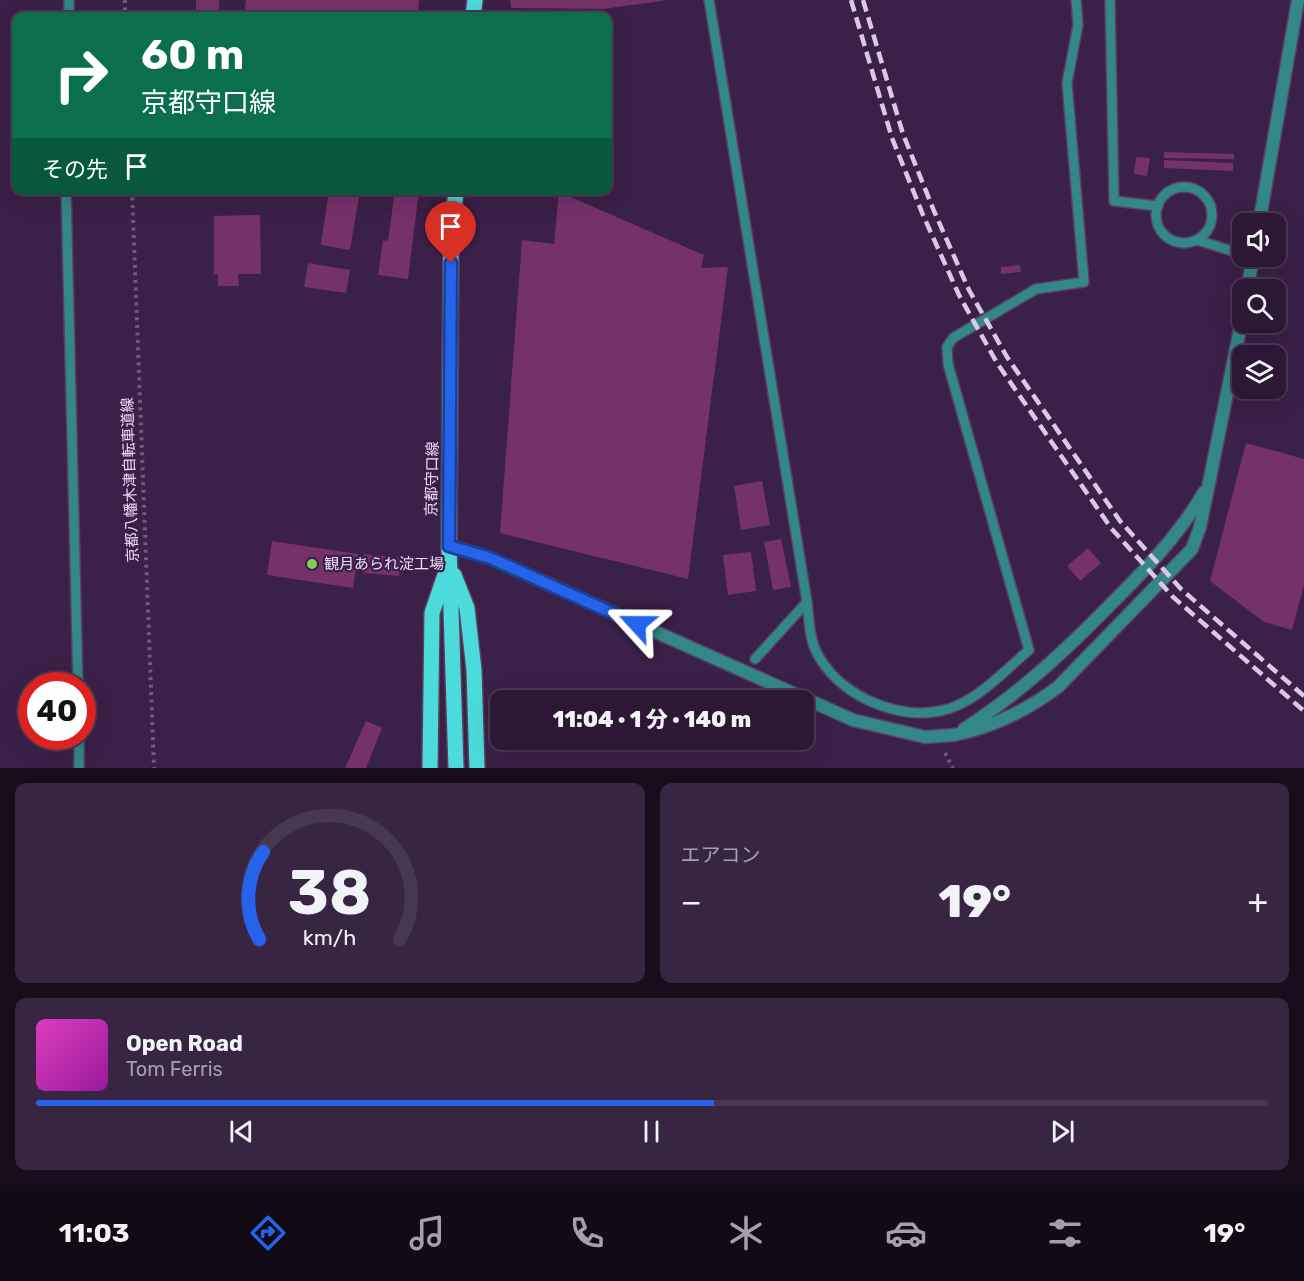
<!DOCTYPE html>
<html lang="ja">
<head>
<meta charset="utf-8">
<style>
  :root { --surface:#2c1835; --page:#382541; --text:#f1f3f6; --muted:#a6a0ad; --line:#483750; --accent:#2563eb }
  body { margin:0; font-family:Rubik,"Noto Sans JP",sans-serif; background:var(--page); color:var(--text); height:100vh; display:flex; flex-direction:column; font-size:22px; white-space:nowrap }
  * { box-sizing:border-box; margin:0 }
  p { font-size:20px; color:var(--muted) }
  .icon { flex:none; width:33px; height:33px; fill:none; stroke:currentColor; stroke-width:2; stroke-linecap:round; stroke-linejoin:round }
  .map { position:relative; height:768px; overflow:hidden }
  .drawer { display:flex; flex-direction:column; gap:15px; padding:15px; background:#180d1d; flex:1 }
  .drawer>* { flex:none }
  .banner { position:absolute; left:12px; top:12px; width:600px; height:183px; border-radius:12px; box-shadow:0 6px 24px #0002,0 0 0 2px var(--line); background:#0b6e4f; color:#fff; overflow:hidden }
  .buttons { position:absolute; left:1232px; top:213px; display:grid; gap:12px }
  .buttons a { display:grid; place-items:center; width:54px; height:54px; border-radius:12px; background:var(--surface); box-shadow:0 6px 24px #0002,0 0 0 2px var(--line); font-size:30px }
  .speed { position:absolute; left:18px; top:672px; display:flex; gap:12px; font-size:30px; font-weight:700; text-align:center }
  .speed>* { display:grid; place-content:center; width:78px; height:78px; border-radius:50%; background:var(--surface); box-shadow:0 6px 24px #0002,0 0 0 2px var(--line); line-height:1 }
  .speed .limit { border:9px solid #d22; background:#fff; color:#111 }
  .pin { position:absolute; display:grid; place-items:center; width:51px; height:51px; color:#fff; margin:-62px -26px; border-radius:50% 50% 50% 0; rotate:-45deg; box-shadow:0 0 6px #0007 }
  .pin .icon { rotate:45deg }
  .me { position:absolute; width:66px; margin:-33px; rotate:294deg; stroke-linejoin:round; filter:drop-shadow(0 0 4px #0008) }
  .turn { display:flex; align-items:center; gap:21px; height:126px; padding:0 30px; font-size:27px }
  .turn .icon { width:78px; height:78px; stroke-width:2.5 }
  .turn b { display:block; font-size:42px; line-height:51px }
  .then { display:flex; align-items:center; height:57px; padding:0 30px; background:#0003; gap:12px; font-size:22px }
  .big { font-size:45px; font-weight:800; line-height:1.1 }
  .drawer .widget { flex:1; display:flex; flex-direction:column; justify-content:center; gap:9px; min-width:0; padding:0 21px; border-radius:12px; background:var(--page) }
  .drawer .dial { align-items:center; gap:0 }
  .dial svg { height:156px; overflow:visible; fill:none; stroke:var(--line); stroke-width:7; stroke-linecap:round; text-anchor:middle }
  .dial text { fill:var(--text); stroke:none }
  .song { display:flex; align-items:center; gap:18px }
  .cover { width:72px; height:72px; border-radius:9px; background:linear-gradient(135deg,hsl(310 70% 55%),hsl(300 70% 35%)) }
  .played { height:6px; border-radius:3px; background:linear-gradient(90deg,var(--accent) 55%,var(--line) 55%) }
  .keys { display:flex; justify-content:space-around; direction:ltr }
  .heat { display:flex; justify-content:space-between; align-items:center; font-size:33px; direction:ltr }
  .drawer .tiles { flex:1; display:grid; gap:15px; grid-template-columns:1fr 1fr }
  .widget:last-child { grid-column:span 2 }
  .trip { position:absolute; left:490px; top:690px; width:324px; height:60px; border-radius:12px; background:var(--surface); box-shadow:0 6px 24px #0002,0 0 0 2px var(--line); font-weight:800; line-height:60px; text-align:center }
  .dock { display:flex; height:96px; justify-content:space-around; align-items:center; background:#120a15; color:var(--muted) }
  .dock .icon { width:42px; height:42px }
  .dock .active { color:var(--accent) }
  .dock b { font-size:27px; color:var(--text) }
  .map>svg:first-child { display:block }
  .building { fill:#743269 }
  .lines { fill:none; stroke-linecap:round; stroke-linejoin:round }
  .service-casing { stroke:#583f63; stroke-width:12 }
  .minor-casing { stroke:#583f63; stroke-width:15 }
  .tertiary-casing { stroke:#583f63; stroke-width:15 }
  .primary-casing { stroke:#583f63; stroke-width:18 }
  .path { stroke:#725a7d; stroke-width:4; stroke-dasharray:3 4.5; stroke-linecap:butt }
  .service { stroke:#338786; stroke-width:9 }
  .minor { stroke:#338786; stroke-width:12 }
  .tertiary { stroke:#338786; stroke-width:12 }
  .primary { stroke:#4cdbda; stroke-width:15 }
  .rail { stroke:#dbc9e4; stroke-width:4.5; stroke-dasharray:12 6; stroke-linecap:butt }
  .route-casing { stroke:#184099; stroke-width:15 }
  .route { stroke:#2563eb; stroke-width:10 }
  .poi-dot { fill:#84cf4d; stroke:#3b2047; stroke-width:2 }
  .labels { text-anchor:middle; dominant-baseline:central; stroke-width:4.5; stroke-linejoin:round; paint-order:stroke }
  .street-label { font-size:15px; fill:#f0dff8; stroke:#3b2047 }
  .poi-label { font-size:15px; fill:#f0dff8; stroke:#3b2047; text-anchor:start }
</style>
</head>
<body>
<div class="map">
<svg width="1304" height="768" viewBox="0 0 1304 768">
  <rect width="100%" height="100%" fill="#3b2047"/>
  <g class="building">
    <rect x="196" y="0" width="23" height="16"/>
    <polygon points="246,0 419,0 418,16 244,16"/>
    <polygon points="510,0 663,0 663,1 602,9 511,8"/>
    <polygon points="1164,152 1234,154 1234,159 1164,158"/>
    <polygon points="1136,157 1150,158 1147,176 1134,174"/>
    <polygon points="1164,160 1233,163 1233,171 1164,168"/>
    <polygon points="219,190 270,190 270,197 219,196"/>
    <polygon points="329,190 360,190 350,250 321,245"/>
    <polygon points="395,190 419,190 408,279 378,275 383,240 388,241"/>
    <polygon points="559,192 704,255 701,268 728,267 688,579 500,533 522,240 554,244"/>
    <polygon points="260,215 261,274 238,274 239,286 218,286 218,274 214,275 214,216"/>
    <polygon points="308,263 350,270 346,293 304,287"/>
    <polygon points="1020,265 1021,272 1001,274 1001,267"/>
    <polygon points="1246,443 1304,459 1304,585 1292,630 1264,622 1210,581"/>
    <polygon points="762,481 770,525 741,530 734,486"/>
    <polygon points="781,539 791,587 773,590 764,542"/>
    <polygon points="272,541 358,554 353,588 267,575"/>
    <polygon points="1088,548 1101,563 1080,581 1067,566"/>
    <polygon points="751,552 756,591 728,595 723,555"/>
    <polygon points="364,554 401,558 399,576 363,573"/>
    <polygon points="366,721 382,728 366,768 345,768"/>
  </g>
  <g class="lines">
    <defs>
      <g id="service">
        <polyline points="709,0 807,602 755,659"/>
        <polyline points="1110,0 1114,201 1158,206"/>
        <polyline points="69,16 69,0"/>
        <circle cx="1184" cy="215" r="28"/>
        <polyline points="66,190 78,686"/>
        <polyline points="1197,240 1242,254"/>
        <path d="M807 602C809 617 809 637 816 651 836 693 893 720 940 711 975 704 1003 672 1029 650L948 364 947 347 953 338 1036 289 1084 282 1067 83 1078 25 1076 0"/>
        <polyline points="79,736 79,768"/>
      </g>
      <g id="minor">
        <polyline points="1259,224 1298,0"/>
        <path d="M964 729C1019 694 1066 650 1111 604 1146 569 1179 535 1204 492"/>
        <path d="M954 735C994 727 1026 711 1058 687L1192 549 1200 527 1209 483"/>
      </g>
      <g id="tertiary">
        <polyline points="1247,290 1253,258"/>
        <polyline points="1209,483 1242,319"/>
        <polyline points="449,546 490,558 853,720 925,737 954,735"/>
      </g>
      <g id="primary">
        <polyline points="473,16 475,0"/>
        <polyline points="456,190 451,241 449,546 456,768"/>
        <polyline points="454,575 467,608 474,670 477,768"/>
        <polyline points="430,768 432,613 446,572"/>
      </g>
    </defs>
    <use href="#service" class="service-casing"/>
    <use href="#minor" class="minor-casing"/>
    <use href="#tertiary" class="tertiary-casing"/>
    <use href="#primary" class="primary-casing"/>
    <g class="path">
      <polyline points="125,0 125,16"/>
      <polyline points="132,190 154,768"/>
      <polyline points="945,753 953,768"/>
    </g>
    <use href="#service" class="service"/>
    <use href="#minor" class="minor"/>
    <use href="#tertiary" class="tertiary"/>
    <use href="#primary" class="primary"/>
    <g class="rail">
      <polyline points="851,0 892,138 923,215 959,295 997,363 1111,528 1173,597 1304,711"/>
      <polyline points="863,0 903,134 934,211 969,290 1007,357 1120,521 1181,589 1304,696"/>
    </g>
  </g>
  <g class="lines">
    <defs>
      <polyline id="route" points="451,263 449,546 490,558 637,624"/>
    </defs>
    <use href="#route" class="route-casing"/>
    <use href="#route" class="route"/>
  </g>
  <circle class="poi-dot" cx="312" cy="564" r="6"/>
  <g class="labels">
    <g class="street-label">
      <text transform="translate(432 479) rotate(-89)">京都守口線</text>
      <text transform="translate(130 480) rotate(-92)">京都八幡木津自転車道線</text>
    </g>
    <g class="poi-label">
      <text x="324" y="564">観月あられ淀工場</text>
    </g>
  </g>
</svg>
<div class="buttons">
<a><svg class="icon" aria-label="sound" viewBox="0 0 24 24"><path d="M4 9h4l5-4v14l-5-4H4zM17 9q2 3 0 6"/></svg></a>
<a><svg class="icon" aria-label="search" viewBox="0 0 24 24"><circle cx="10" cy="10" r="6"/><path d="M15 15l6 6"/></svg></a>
<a><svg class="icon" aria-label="layers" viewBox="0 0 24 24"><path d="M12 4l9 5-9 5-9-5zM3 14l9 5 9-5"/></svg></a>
</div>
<div class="speed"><div class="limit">40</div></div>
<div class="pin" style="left:451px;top:263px;background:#d93025"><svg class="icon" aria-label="arrive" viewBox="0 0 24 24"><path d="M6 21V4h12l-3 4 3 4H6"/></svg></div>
<svg class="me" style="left:637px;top:624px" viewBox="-20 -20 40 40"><path d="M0-17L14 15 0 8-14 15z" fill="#2563eb" stroke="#fff" stroke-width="4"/></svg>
<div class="trip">11:04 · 1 分 · 140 m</div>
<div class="banner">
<div class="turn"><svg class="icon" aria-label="right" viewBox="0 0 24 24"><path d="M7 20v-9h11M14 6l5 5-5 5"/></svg><div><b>60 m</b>京都守口線</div></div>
<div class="then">その先<svg class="icon" aria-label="arrive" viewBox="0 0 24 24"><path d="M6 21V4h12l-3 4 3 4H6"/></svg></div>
</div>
</div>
<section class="drawer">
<div class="tiles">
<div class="widget dial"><svg viewBox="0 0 100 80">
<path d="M14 69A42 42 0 1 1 86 69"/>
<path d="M14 69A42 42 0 0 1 16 24" stroke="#2563eb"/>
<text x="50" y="56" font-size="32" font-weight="700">38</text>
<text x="50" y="72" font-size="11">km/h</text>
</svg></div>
<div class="widget"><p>エアコン</p>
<div class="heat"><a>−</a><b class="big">19°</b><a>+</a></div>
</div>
<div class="widget">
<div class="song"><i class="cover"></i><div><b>Open Road</b><p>Tom Ferris</p></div></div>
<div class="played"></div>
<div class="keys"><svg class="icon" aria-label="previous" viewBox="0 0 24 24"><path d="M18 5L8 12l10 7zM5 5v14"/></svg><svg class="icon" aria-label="pause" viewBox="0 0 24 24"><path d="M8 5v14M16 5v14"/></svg><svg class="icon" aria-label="next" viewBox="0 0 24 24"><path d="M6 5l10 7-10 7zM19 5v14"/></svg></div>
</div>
</div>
</section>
<nav class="dock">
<b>11:03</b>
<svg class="icon active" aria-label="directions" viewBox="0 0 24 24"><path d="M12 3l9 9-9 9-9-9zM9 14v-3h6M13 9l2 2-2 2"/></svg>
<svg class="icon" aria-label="music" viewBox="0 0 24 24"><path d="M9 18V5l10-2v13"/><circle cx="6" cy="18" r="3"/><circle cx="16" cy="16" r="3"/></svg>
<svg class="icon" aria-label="phone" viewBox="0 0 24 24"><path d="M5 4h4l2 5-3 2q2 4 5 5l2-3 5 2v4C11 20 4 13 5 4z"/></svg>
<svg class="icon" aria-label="climate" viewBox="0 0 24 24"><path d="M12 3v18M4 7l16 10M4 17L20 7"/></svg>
<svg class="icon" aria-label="car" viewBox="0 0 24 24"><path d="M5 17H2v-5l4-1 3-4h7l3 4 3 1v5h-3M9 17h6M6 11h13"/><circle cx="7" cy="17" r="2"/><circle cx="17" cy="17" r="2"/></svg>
<svg class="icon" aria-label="filters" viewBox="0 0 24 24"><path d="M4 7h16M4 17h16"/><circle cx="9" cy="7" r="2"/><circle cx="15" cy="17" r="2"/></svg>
<b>19°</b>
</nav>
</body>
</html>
